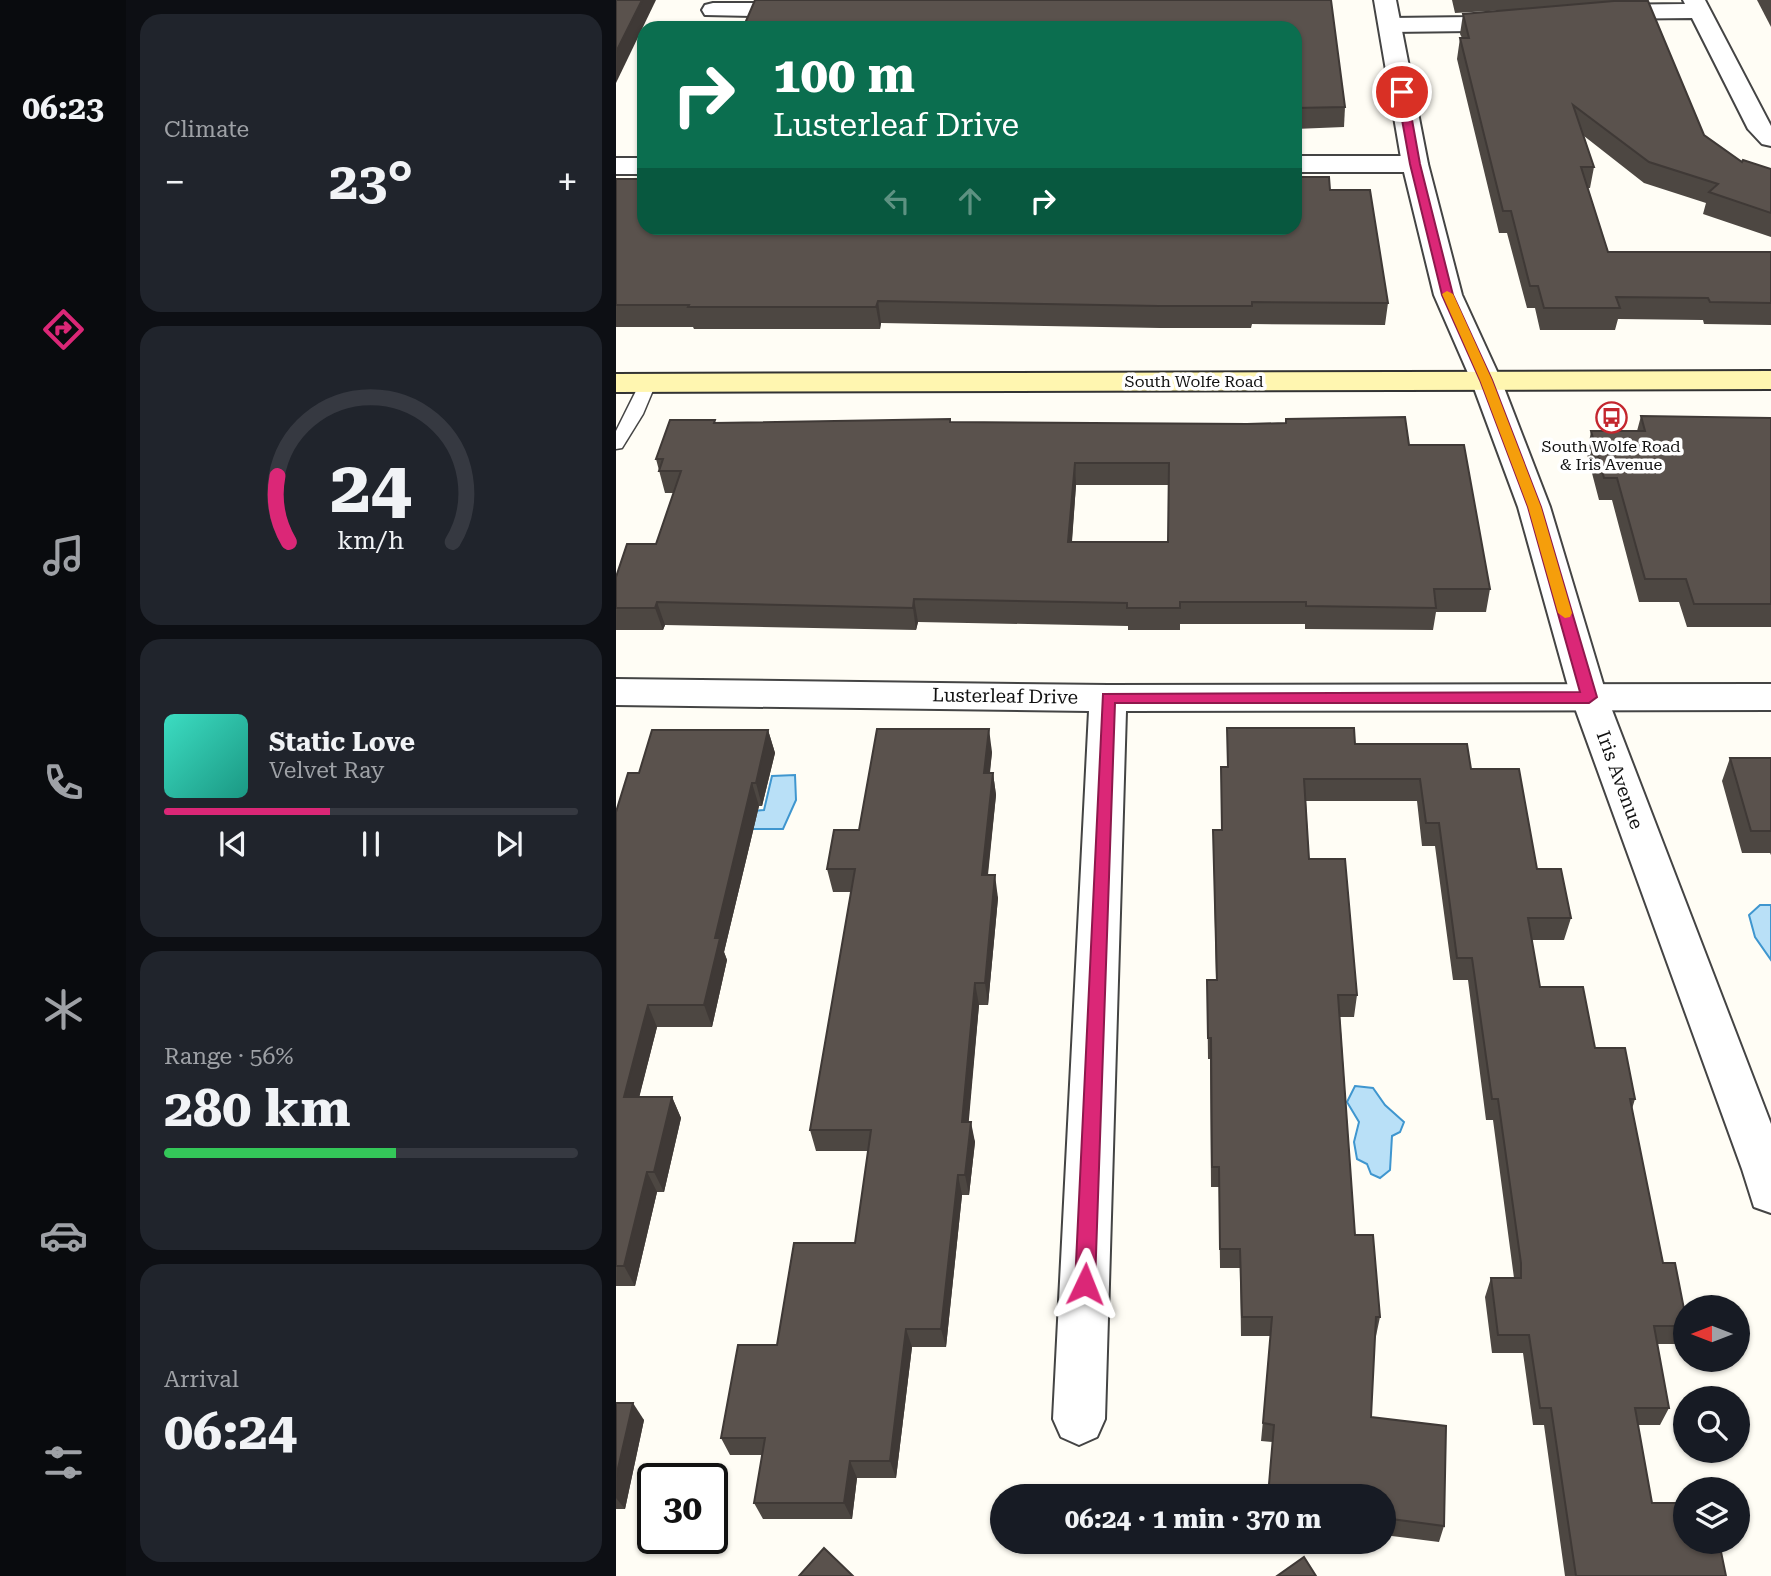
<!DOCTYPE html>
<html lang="en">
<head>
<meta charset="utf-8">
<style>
  :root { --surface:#171b24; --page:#20242c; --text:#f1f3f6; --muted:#9ea1a6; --line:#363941; --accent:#db2777 }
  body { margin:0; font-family:"Roboto Serif",serif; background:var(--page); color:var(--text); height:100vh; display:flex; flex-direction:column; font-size:26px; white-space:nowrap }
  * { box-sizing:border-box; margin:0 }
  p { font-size:23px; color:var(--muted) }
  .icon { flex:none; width:38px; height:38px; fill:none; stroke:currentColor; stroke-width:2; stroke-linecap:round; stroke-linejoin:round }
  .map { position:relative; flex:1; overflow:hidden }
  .drawer { display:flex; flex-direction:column; gap:14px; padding:14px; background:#0d0f14; width:490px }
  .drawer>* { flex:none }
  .top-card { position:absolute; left:21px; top:21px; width:665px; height:214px; border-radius:21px; box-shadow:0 2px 5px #0004; background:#0b6e4f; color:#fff; overflow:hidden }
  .needle { width:46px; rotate:270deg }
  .buttons { position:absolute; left:1057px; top:1295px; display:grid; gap:14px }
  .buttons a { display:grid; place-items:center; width:77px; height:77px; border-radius:50%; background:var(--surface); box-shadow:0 2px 5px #0004; font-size:35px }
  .speed { position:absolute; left:21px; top:1463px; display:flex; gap:14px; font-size:35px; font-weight:700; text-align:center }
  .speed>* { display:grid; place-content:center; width:91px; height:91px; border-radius:50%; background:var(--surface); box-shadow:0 2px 5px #0004; line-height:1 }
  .speed .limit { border:4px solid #111; border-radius:10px; background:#fff; color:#111 }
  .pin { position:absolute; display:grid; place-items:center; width:60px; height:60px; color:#fff; margin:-30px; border:4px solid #fff; border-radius:50%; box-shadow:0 2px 7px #0007 }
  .me { position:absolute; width:77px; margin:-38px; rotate:2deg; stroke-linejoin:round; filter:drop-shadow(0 0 5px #0008) }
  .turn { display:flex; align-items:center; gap:24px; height:147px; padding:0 21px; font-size:32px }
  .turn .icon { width:91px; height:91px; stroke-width:2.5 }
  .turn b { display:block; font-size:49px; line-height:60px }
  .lanes { display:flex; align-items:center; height:66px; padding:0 21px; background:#0003; justify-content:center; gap:35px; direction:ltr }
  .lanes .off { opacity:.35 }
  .big { font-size:52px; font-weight:700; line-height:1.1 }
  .drawer .card { flex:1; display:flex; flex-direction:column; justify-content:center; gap:10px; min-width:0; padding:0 24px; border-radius:21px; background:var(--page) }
  .drawer .dial { align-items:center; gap:0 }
  .dial svg { height:182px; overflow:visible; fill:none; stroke:var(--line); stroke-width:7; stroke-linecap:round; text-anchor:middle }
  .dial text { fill:var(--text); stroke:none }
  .song { display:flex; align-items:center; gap:21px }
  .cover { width:84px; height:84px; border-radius:10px; background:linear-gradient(135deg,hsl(170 70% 55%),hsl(170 70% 35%)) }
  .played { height:7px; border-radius:4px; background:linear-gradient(90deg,var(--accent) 40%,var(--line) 40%) }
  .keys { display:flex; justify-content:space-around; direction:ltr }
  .heat { display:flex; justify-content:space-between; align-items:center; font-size:38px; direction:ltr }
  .charge { height:10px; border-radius:5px; background:linear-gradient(90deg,#34c759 56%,var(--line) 0) }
  .trip { position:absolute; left:374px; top:1484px; width:406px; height:70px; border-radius:35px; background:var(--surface); box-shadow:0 2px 5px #0004; font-weight:700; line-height:70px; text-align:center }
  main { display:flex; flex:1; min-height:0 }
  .dock { display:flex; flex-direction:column; width:126px; justify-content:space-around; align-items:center; background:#090b0e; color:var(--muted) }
  .dock .icon { width:49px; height:49px }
  .dock .selected { color:var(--accent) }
  .dock b { font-size:32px; color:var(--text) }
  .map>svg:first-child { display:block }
  .water { fill:#b9e0f7; stroke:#3f96cf; stroke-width:2 }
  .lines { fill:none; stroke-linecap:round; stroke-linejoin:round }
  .service-casing { stroke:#444; stroke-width:3 }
  .minor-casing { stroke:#444; stroke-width:4 }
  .tertiary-casing { stroke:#444; stroke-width:4 }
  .secondary-casing { stroke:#333; stroke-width:4 }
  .service { fill:#fff; fill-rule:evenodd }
  .minor { fill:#fff; fill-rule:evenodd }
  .tertiary { fill:#fff; fill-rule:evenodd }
  .secondary { fill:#fff6b0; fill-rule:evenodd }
  .wall { fill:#4d4742; fill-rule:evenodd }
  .shaded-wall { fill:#3f3936 }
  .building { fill:#5a524d; stroke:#3f3936; stroke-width:2; fill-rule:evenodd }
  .route { fill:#db2777; stroke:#8e194d; stroke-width:2 }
  .slow { fill:#f59e0b }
  .labels { text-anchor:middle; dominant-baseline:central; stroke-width:7; stroke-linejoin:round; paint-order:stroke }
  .far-street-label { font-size:16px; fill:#111; stroke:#fff }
  .far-poi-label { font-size:16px; fill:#111; stroke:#fff }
  .street-label { font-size:19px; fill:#111; stroke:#fff }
</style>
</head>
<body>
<main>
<nav class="dock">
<b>06:23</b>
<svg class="icon selected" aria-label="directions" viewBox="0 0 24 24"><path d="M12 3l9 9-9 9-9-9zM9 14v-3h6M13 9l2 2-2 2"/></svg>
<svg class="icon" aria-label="music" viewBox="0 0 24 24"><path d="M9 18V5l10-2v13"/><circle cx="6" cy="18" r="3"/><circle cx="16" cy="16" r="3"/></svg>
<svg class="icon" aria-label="phone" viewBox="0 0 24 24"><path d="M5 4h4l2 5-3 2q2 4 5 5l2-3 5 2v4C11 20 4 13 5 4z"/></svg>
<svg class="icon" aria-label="climate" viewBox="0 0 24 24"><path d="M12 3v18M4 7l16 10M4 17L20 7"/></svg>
<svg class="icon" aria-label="car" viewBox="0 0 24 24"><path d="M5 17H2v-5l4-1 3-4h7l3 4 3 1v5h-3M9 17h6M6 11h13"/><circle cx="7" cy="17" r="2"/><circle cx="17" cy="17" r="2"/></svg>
<svg class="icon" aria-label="filters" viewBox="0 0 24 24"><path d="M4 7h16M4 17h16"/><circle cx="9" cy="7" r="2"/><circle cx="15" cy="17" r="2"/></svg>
</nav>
<section class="drawer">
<div class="card"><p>Climate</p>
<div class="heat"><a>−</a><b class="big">23°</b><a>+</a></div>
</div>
<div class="card dial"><svg viewBox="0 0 100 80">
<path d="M14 69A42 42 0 1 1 86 69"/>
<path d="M14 69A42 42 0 0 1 9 40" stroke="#db2777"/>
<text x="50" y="56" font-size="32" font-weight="700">24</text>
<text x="50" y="72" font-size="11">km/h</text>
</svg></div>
<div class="card">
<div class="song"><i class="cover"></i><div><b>Static Love</b><p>Velvet Ray</p></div></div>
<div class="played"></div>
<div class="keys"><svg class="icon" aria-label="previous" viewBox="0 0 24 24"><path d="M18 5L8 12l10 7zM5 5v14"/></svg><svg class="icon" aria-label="pause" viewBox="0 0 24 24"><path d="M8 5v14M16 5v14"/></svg><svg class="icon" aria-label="next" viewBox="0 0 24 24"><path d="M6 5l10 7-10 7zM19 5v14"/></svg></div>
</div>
<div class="card"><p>Range · 56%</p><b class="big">280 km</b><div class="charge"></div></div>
<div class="card"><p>Arrival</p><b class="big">06:24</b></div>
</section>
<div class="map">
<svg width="1155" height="1576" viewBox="0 0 1155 1576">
  <rect width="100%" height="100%" fill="#fffdf5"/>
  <g class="water">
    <polygon points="179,775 180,800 167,829 134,829 137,811 148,810 156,776"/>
    <polygon points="1144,905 1155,905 1155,960 1139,937 1133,915"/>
    <polygon points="739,1086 757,1088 769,1105 788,1122 784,1132 776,1136 774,1170 764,1178 755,1174 751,1164 741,1159 738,1142 743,1122 731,1102"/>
  </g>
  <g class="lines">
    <defs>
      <polygon id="service" points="32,378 40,383 27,414 6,448 0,449 0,431 24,383"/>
      <g id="minor">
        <polygon points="1067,0 1089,0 1155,126 1155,146 1146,144 1132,129 1076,18 983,19 975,17 972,12 975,7 983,5 1069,4"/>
        <polygon points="97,3 186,3 194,5 197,10 194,15 186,17 89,15 86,10 89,5"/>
        <polygon points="898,13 906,15 909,20 906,25 856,31 775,32 767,30 764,25 767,20 775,18 856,17"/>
        <polygon points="679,156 799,156 808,159 812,164 808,169 799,172 679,172"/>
        <rect x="0" y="158" width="28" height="16"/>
        <polygon points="0,679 492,685 1155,684 1155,710 510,711 489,1419 481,1437 463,1445 445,1437 437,1419 473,711 0,705"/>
      </g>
      <polygon id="tertiary" points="758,0 780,0 812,164 846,295 885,380 934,507 991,697 1155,1124 1155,1213 1138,1207 1126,1169 955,697 902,507 855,380 818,295 786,164"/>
      <polygon id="secondary" points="1155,371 1155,389 0,392 0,374"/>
    </defs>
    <use href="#service" class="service-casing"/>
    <use href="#minor" class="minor-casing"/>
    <use href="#tertiary" class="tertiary-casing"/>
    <use href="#secondary" class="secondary-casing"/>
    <use href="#service" class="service"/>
    <use href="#minor" class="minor"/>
    <use href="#tertiary" class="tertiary"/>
    <use href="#secondary" class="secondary"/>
  </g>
  <g class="wall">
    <polygon points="836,0 1021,0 1088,135 1126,162 1155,169 1155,237 1087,214 1090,203 1028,183 968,136 978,167 974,188 972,188 992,252 1155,252 1155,325 1088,324 1087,320 1002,319 999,330 924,330 919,308 911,308 891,233 883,233 841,59 844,38 846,38 844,34 847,14 890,10 839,13"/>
    <polygon points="1141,0 1155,0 1155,27"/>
    <polygon points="679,28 729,107 728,127 679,129"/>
    <polygon points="0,179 28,228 714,190 772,303 769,325 636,324 635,328 544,328 265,323 264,329 78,329 77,327 0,327"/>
    <polygon points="1025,416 1155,418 1155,627 1071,627 1063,602 1023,602 996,500 983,500 971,454 975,431 1021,431"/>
    <path d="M335 422 793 445 874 589 870 612H820L817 630 689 629V624H564V630H512V626L302 622 300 630 49 625 47 630H0V577L40 544 58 493H49L40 459 100 423ZM460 485H553L552 542H456Z"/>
    <polygon points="611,728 739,744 855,769 921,869 955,918 948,940 916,940 924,987 979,1048 1019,1099 1016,1109 1047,1263 1069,1314 1069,1330 1062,1344 1041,1344 1053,1408 1044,1425 1022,1425 1036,1503 1110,1576 949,1576 928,1425 917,1425 907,1353 876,1353 869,1297 875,1278 898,1278 877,1120 870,1120 852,980 837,980 819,846 806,846 801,801 690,801 693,859 741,995 738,1017 724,1017 739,1235 764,1317 760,1336 759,1336 755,1417 828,1526 823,1542 768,1535 768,1496 657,1442 645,1441 655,1336 625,1336 624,1268 604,1268 603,1187 595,1187 594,1059 592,1059 591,980 600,980 597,830 606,830 605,767 611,767"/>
    <polygon points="152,730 159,753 146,806 143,806 108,952 111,960 96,1027 41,1027 23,1097 56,1097 65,1118 48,1192 41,1192 19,1286 0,1286 0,812 23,773"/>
    <polygon points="376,752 374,773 377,773 380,795 372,875 382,898 372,1005 363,1005 352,1122 359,1142 353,1195 346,1195 330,1347 296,1347 280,1478 241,1478 236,1519 147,1519 138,1503 146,1455 114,1455 105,1438 161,1345 239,1243 252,1151 200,1151 194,1130 235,892 217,892 211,869 243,830"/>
    <polygon points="1114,758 1155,758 1155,855 1154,853 1126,853 1106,781"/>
    <polygon points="0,1403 28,1420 9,1509 0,1509"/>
  </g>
  <g class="shaded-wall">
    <polygon points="26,0 40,0 0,83 0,52"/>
    <polygon points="262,301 265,323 264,329 260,307"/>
    <polygon points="459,463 460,485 454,564 452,542"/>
    <polygon points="298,599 302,622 300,630 297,608"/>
    <polygon points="41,602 49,625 47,630 39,608"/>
    <polygon points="373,729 376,752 371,795 368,773"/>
    <polygon points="152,730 159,753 146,806 140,783"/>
    <polygon points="377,773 380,795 369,898 366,875"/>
    <polygon points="136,783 143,806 108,952 111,960 96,1027 88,1005 99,938"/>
    <polygon points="379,875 382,898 372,1005 369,983"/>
    <polygon points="359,983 363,1005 351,1142 346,1122"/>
    <polygon points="32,1005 41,1027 18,1118 8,1097"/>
    <polygon points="56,1097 65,1118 48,1192 38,1172"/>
    <polygon points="355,1122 359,1142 353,1195 349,1175"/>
    <polygon points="31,1172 41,1192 19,1286 8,1266"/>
    <polygon points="342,1175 346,1195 330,1347 325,1329"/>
    <polygon points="290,1329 296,1347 280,1478 274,1461"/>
    <polygon points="17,1403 28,1420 9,1509 0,1498 0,1477"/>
    <polygon points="234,1461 241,1478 236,1519 228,1503"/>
  </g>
  <g class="building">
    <polygon points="0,0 26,0 0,52"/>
    <polygon points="139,0 715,0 729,107 679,108 679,28 127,28"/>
    <polygon points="998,1 1032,1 1088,135 1126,162 1127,160 1155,169 1155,213 1093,192 1102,184 1033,162 957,105 978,167 965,167 992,252 1155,252 1155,303 1094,302 1092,298 1000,297 1004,308 928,308 922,286 914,286 895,211 887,211 844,38 853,38 847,14"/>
    <polygon points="679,177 713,177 714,190 754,190 772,303 636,302 636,306 543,306 262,301 260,307 72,307 73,305 0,305 0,179 28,179 28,228 679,228"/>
    <polygon points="1025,416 1155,418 1155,604 1078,604 1070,579 1029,579 1001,478 988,478 975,431 1029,431"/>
    <path d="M789 417 793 445H848L874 589H818L820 608 690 606V602H564V608H511V603L298 599 297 608 41 602 39 608H0V577L11 544H40L65 471H43L47 459H40L54 420H99L98 423 334 419V422L631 424 670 423V419ZM459 463H553L552 542H452Z"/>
    <polygon points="611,728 738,728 739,744 851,744 855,769 903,769 921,869 945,869 955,918 912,918 924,987 967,987 979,1048 1009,1048 1019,1099 1014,1099 1047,1263 1059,1263 1069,1314 1069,1326 1038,1326 1053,1408 1019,1408 1036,1503 1069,1503 1069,1542 1103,1542 1110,1576 960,1576 935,1408 924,1408 913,1335 882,1335 875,1278 905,1278 905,1263 882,1099 876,1099 856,958 841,958 823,823 810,823 804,779 688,779 693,859 729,859 741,995 722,995 739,1235 757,1235 764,1317 760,1317 755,1417 830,1426 828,1526 768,1518 768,1496 652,1496 658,1425 647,1423 656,1317 626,1317 624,1249 604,1249 603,1167 596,1167 595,1038 592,1038 591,980 601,980 597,830 606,830 605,767 612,767"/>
    <polygon points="261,729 373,729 368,773 377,773 366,875 379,875 369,983 359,983 346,1122 355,1122 349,1175 342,1175 325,1329 290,1329 274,1461 234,1461 228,1503 138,1503 149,1438 105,1438 122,1345 161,1345 178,1243 239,1243 255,1130 194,1130 239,869 211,869 218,830 243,830"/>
    <polygon points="36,730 152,730 140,783 136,783 99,938 104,938 88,1005 32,1005 8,1097 56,1097 38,1172 31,1172 8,1266 0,1266 0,812 12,773 23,773"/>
    <polygon points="1114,758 1155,758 1155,831 1135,831"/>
    <polygon points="0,1403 17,1403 0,1477"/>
    <polygon points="208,1548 237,1576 183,1576"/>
    <polygon points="688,1557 700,1576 661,1576"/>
  </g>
  <polygon class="route" points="786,89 791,92 804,164 837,295 876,380 925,507 981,697 973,703 499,703 479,1284 476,1291 469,1294 462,1291 459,1284 487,694 964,692 912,507 864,380 826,295 794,164 781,92"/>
  <polygon class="slow" points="831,291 837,294 876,380 925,507 956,613 954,617 949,618 942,613 912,507 864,380 826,294"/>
  <defs>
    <symbol id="bus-ring" viewBox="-11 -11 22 22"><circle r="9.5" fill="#fff" stroke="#c4262e" stroke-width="1.5"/><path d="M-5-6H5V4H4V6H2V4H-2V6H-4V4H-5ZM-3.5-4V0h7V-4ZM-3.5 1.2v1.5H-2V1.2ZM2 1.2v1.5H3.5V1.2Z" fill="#c4262e"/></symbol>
  </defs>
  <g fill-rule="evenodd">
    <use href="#bus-ring" x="978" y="400" width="35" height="35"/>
  </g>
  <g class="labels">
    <g class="far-street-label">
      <text x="578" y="381">South Wolfe Road</text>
    </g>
    <g class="far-poi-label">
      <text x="995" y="446">South Wolfe Road<tspan x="995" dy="18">&amp; Iris Avenue</tspan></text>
    </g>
    <g class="street-label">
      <text transform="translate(389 696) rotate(1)">Lusterleaf Drive</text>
      <text transform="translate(1004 780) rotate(70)">Iris Avenue</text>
    </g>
  </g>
</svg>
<div class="buttons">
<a><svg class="needle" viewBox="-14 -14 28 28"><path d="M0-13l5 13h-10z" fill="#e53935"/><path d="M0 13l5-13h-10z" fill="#9ea1a6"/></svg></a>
<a><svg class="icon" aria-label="search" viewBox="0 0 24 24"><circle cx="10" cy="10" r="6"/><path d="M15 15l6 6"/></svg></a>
<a><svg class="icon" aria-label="layers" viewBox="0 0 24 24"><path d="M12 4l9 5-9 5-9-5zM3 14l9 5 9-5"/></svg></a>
</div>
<div class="speed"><div class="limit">30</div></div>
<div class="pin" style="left:786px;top:92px;background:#d93025"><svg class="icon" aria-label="arrive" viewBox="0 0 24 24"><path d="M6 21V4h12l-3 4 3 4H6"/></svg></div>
<svg class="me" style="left:469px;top:1284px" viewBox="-20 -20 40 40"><path d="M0-17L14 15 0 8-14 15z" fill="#db2777" stroke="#fff" stroke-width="4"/></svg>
<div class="trip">06:24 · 1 min · 370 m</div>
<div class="top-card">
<div class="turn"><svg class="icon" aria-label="right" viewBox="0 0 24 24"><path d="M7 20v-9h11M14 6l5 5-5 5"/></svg><div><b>100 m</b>Lusterleaf Drive</div></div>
<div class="lanes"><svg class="icon off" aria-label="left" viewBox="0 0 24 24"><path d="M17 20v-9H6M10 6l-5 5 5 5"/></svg><svg class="icon off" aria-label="ahead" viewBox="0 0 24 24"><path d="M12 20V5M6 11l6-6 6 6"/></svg><svg class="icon" aria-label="right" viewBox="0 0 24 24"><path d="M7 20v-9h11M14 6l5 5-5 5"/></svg></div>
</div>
</div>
</main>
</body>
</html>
